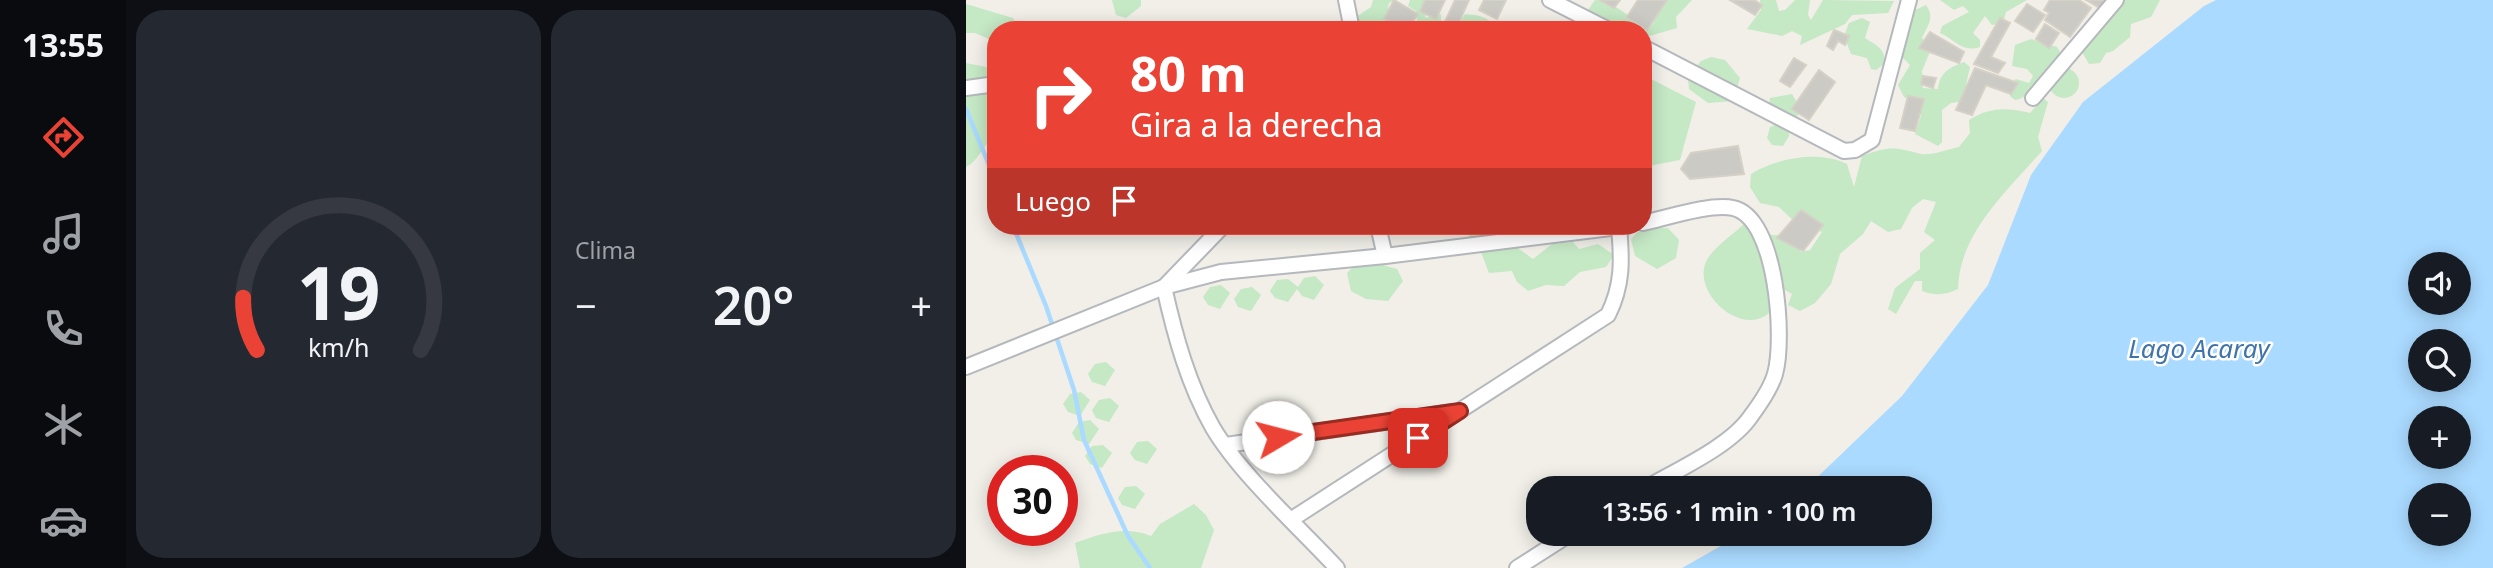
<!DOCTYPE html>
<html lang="es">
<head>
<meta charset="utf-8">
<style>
  :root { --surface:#171b24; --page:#242831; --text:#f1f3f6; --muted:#9ea1a6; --line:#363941; --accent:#ea4335 }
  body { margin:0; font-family:"Noto Sans",sans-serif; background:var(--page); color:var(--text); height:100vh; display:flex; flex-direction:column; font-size:26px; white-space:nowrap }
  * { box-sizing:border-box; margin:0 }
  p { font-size:23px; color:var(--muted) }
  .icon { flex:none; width:38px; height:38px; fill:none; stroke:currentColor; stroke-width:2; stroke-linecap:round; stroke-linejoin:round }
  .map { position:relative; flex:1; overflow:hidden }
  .details { display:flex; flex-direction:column; gap:10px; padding:10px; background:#0d0f14; width:840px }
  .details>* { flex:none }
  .guide { position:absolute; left:21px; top:21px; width:665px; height:214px; border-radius:28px; box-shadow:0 4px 18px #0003; background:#ea4335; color:#fff; overflow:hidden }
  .tools { position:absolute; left:1442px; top:252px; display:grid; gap:14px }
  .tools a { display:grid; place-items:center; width:63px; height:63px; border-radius:50%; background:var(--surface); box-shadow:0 4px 18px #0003; font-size:35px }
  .speed { position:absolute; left:21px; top:455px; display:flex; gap:14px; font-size:35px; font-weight:700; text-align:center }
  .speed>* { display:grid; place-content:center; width:91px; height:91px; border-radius:50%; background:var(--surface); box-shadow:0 4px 18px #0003; line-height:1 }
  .speed .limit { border:10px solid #d22; background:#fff; color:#111 }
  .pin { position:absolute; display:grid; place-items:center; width:60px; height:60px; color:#fff; margin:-30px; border-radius:14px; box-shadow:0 4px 10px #0006 }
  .me { position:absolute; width:77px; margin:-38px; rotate:82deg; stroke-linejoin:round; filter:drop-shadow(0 0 5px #0008) }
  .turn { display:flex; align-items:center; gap:24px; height:147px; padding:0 28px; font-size:32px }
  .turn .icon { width:91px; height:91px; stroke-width:2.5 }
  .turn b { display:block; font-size:49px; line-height:60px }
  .then { display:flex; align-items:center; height:66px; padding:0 28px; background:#0003; gap:14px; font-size:26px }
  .big { font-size:52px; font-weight:600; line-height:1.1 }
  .details .widget { flex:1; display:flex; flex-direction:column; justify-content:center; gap:10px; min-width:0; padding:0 24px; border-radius:28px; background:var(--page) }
  .details .dial { align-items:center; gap:0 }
  .dial svg { height:182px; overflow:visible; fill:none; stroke:var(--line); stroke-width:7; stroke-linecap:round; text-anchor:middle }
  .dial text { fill:var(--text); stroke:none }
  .heat { display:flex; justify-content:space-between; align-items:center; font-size:38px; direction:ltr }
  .details .tiles { flex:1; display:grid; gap:10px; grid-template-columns:repeat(2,1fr) }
  .trip { position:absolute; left:560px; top:476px; width:406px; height:70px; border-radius:28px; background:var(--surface); box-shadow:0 4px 18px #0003; font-weight:600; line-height:70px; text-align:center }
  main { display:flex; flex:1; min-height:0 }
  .dock { display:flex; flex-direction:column; width:126px; justify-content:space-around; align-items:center; background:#090b0e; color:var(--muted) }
  .dock .icon { width:49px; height:49px }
  .dock .current { color:var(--accent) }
  .dock b { font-size:32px; color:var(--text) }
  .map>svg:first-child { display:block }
  .green { fill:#c5e8c5 }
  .water { fill:#aadaff; fill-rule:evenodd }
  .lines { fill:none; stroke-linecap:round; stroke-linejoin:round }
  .stream { stroke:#aadaff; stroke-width:4.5 }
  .building { fill:#cccac5; stroke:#d6d1c6; stroke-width:2 }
  .minor-casing { stroke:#b5b8bc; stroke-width:18 }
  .minor { stroke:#fff; stroke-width:14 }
  .route-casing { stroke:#982c22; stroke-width:18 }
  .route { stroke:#ea4335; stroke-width:12 }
  .labels { text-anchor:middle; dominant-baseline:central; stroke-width:5; stroke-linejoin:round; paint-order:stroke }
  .water-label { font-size:26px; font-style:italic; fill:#4174aa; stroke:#fff }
</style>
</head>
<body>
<main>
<nav class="dock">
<b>13:55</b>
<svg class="icon current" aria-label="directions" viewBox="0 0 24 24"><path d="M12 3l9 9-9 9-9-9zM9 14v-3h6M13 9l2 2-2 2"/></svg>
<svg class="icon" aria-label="music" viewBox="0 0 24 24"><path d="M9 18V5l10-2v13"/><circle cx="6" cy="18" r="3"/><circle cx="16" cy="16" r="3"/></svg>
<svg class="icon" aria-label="phone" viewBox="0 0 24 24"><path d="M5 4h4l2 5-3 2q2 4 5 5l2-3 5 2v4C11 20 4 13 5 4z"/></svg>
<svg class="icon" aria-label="climate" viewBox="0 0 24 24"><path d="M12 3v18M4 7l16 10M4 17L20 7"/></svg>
<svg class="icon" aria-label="car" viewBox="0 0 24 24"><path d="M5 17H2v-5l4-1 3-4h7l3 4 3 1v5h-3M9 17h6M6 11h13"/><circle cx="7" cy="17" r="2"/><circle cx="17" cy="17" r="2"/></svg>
</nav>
<section class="details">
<div class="tiles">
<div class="widget dial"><svg viewBox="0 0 100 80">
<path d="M14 69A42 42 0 1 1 86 69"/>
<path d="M14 69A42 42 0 0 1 8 46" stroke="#ea4335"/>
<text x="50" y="56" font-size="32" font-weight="700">19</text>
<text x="50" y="72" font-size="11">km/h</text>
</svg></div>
<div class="widget"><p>Clima</p>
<div class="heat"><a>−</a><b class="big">20°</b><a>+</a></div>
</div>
</div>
</section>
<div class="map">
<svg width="1527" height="568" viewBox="0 0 1527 568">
  <rect width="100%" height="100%" fill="#f1efe8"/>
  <g class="green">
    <polygon points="146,0 175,0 175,6 160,18 150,15"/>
    <path d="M407 0H429L423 3C419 18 430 22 441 30H397L390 17 405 7Z"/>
    <polygon points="444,0 462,0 459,18 475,14 475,28 445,30 451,22 450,11 442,6"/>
    <path d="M629 0C643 0 658 12 669 21L667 30H637L627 26 622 10Z"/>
    <polygon points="698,0 726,0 710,17 711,28 680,37 679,32 687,24"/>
    <polygon points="794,0 810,0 813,11 819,10 829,0 844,0 842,15 845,20 857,0 928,1 922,13 886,15 879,24 834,45 836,36 826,31 816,36 781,29 795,10"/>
    <path d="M974 0H1061L1040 12 1037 23 1026 25 1019 16 1007 33 1014 40V47C996 53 990 40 974 33L976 26 1003 12 997 6 988 10Z"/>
    <polygon points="1155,0 1194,0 1185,17 1165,24 1164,37 1147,51 1140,53 1134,63 1123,64 1115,50 1127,34 1134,31 1141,16"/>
    <polygon points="0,4 47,18 55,30 30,30 30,42 9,33 0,33"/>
    <path d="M960 5C969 18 962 25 956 38L965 49 956 71 957 88 972 89C974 72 983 68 998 62L1004 67 1000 85 1002 96 998 101 985 103 976 110V142L972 146 949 134 955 116 954 106 938 97 932 85 944 65 936 57 943 30 941 20 947 11Z"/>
    <path d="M499 14C511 15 525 16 529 30H489Z"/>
    <path d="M896 18 904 22 899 38C909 45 919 47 919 63L910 70 905 69 901 58 885 54 878 36 883 23Z"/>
    <path d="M1065 39 1091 47 1094 52C1088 67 1066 98 1049 100L1044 96V84L1050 79 1063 83 1067 76 1061 69 1046 66 1049 45Z"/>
    <polygon points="745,57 759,60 774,78 767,101 742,103 723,89 722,78 735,61"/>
    <path d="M0 63 30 69V137C15 145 15 159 0 167Z"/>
    <circle cx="1098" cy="83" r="15"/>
    <polygon points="685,79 730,102 714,160 677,167 677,101"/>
    <polygon points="826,94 836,111 823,124 823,136 817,146 806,145 801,138 804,127 814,123 803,105 804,98"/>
    <path d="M1077 98 1082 102 1072 137 1076 151C1042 190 993 233 992 289 979 295 970 296 956 291V281H949L930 314 922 309 929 288 954 269V253L969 240 958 232 970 202 957 199 946 208 935 229 922 232 905 221 897 234 874 254 865 284 849 303 834 311 822 305 826 294 819 290C813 297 806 312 799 316 770 333 727 291 740 262 746 248 768 234 779 223L805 235H822L831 244 835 252 844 250 856 232 830 223 813 207 794 203 784 187 785 174C811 158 853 150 881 164L888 187 896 156C925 146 926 147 955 154 965 156 983 149 993 147L1004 133 1003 120C1023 107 1041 107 1064 113Z"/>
    <polygon points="507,226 535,226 553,249 567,259 586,244 607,242 613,249 632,244 648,255 640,267 614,272 598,286 580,285 562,291 551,282 546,271 523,273 515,252 503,236"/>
    <polygon points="686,228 702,228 713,240 710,258 691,269 669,256 665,239 672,232"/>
    <polygon points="413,264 431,269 437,281 422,301 400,299 385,291 381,273 389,265"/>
    <polygon points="349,276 358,285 348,300 336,296 331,289 322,302 309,298 304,291 311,280 322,279 332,287 338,278"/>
    <polygon points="255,285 264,293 254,309 242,305 237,297 244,287"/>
    <polygon points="286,287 295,295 285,311 272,307 268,299 275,289"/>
    <polygon points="140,362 149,370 139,386 126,382 122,374 129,364"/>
    <polygon points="115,392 124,400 114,416 102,412 97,404 104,394"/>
    <polygon points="144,398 153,406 143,422 130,418 126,410 133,400"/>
    <polygon points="124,420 133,429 123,444 110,440 106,433 113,422"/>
    <polygon points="182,441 191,449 181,464 169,460 164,453 171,442"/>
    <polygon points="137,445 146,453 136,468 124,464 119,456 126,446"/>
    <polygon points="170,486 179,494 169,509 156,505 152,498 159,487"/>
    <path d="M228 504 240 515 248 530 235 568H114L109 543C133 534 160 525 185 536L194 524Z"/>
  </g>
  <path class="water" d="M1250 0H1527V568H716L776 534H954V488H840L936 396 1022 285 1065 175 1117 102 1238 6ZM1454 264H1493V303H1454ZM1454 341H1493V380H1454ZM1454 418H1493V457H1454ZM1454 495H1493V534H1454Z"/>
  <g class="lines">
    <g class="stream">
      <polyline points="0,109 30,182"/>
      <polyline points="47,226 80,306 108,390 118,440 162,536 184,568"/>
    </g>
  </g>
  <g class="building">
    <polygon points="428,0 452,14 441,30 418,19"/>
    <polygon points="459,0 479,0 470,19 454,11"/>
    <polygon points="489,0 503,0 490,29 478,24"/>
    <polygon points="518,0 540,0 531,19 513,10"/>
    <polygon points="634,0 654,0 648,8"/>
    <polygon points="672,0 701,0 681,30 661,17"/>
    <polygon points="764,0 788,0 796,5 789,15"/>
    <polygon points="1113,0 1125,8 1104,37 1079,20 1083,13 1078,10 1084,0"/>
    <polygon points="1120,0 1145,0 1137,10"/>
    <polygon points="1061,4 1079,15 1067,32 1049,21"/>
    <polygon points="1034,18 1044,23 1025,57 1039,63 1032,73 1008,64"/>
    <polygon points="1079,24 1093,33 1083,48 1070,39"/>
    <polygon points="868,30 883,36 879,45 872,41 867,50 861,46"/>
    <polygon points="964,32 998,52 993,63 953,48"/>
    <polygon points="828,58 840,65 824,87 814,81"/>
    <polygon points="1009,68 1052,83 1045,94 1020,85 1006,115 990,110"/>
    <polygon points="853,70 869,82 843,120 826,109"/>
    <polygon points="957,76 970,78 967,88 955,84"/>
    <polygon points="942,96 958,99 949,131 934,128"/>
    <polygon points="772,146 778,174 724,179 715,169 725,153"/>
    <polygon points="835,210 857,225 837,251 811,238"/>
  </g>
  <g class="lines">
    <defs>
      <g id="minor">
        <polyline points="380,0 386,30"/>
        <polyline points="584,0 643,30"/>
        <polyline points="677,47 878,151 889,150 906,140 943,0"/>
        <polyline points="0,88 30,84"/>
        <polyline points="1067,98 1150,0"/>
        <path d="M677 223C700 218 745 203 767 208 811 217 819 339 809 374 805 388 794 404 785 416 765 446 711 470 680 488"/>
        <path d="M257 226 198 287C209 336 222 384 247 428 275 475 333 527 371 568"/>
        <polyline points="412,226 419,256"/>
        <polyline points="0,367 198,287 255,272 419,256 661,226"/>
        <polyline points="260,445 487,412"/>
        <path d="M326 519 642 315C657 285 656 260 653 227"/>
        <polyline points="551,568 604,534"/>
      </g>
    </defs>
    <use href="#minor" class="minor-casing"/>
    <use href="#minor" class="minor"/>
  </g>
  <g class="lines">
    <defs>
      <polyline id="route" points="312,437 494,411 452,438"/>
    </defs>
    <use href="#route" class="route-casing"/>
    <use href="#route" class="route"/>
  </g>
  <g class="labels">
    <g class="water-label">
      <text x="1233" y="348">Lago Acaray</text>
    </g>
  </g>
</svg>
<div class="tools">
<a><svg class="icon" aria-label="sound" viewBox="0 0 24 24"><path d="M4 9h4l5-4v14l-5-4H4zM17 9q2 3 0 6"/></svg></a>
<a><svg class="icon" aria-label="search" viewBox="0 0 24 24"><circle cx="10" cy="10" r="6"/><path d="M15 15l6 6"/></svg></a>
<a>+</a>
<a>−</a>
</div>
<div class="speed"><div class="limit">30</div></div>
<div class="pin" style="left:452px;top:438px;background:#d93025"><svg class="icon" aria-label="arrive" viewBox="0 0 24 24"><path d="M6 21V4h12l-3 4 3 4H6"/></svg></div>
<svg class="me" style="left:312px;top:437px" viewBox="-20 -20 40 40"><circle r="19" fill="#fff"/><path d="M0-13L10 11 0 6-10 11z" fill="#ea4335"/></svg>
<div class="trip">13:56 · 1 min · 100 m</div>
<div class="guide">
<div class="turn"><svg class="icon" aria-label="right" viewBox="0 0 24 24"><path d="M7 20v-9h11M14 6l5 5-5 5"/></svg><div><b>80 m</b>Gira a la derecha</div></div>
<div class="then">Luego<svg class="icon" aria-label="arrive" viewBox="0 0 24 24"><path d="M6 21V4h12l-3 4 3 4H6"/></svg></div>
</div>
</div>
</main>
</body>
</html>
